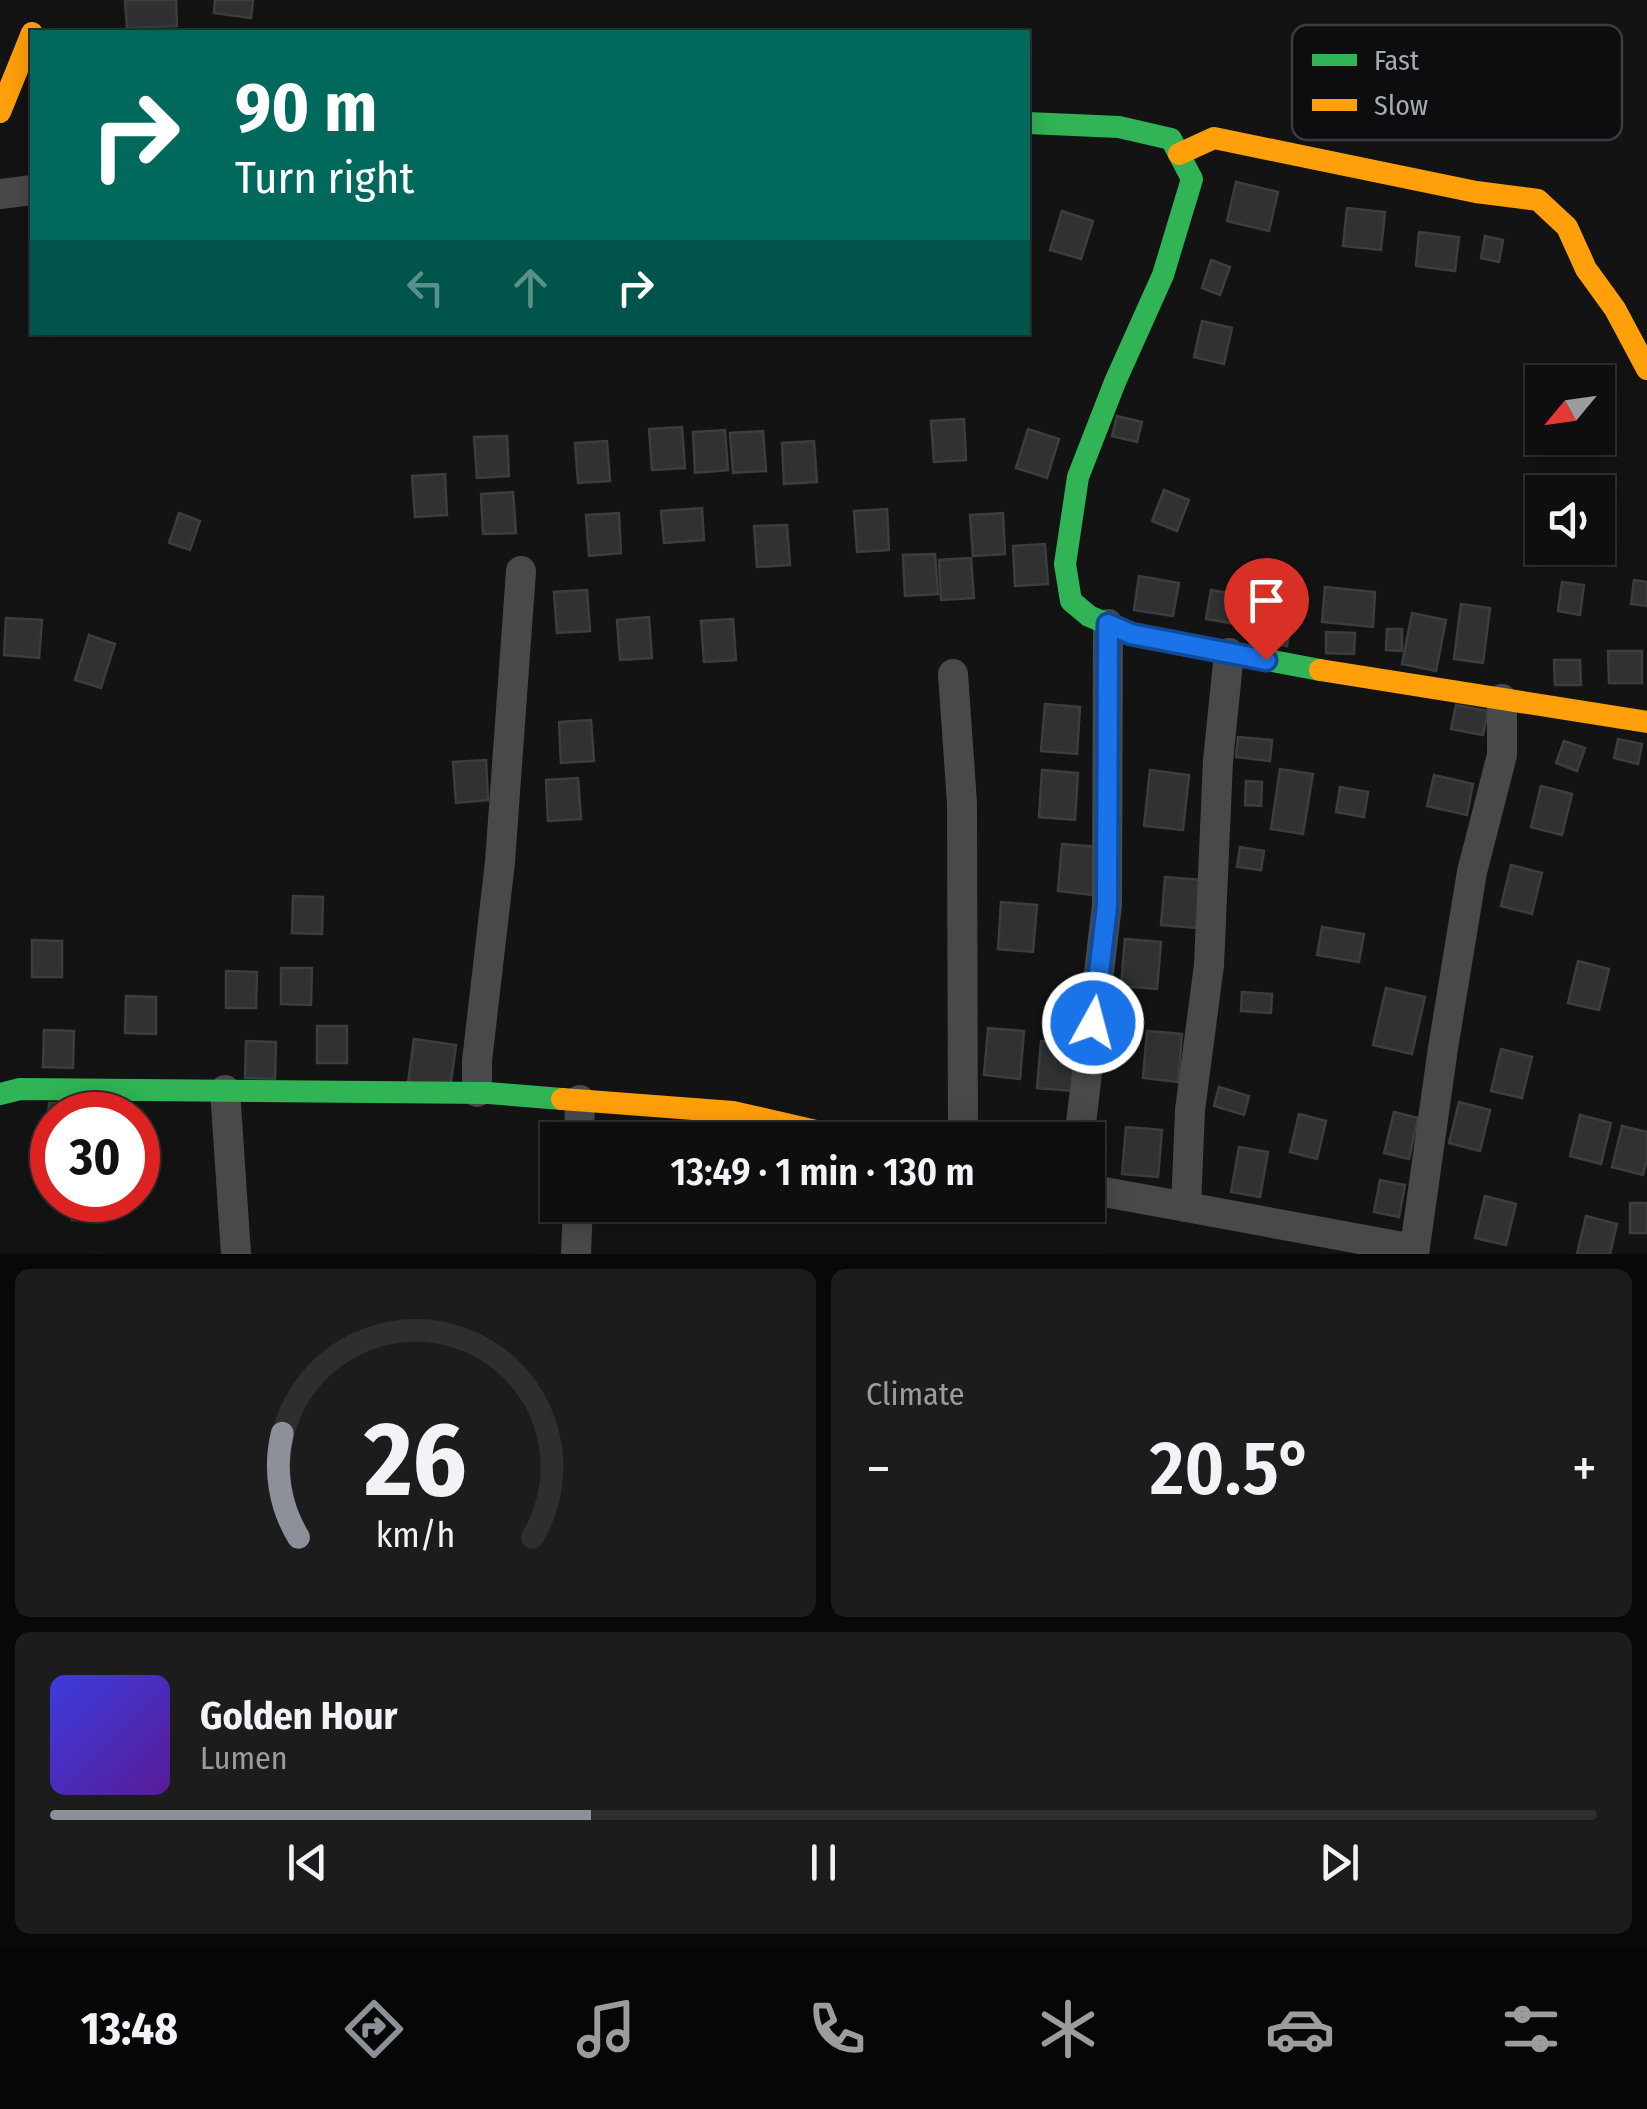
<!DOCTYPE html>
<html lang="en">
<head>
<meta charset="utf-8">
<style>
  :root { --surface:#0e0e0e; --page:#1c1c1c; --text:#f1f3f6; --muted:#9b9c9e; --line:#2e2e2e; --accent:#8c9099 }
  body { margin:0; font-family:"Fira Sans Condensed",sans-serif; background:var(--page); color:var(--text); height:100vh; display:flex; flex-direction:column; font-size:38px; white-space:nowrap }
  * { box-sizing:border-box; margin:0 }
  p { font-size:32px; color:var(--muted) }
  .icon { flex:none; width:55px; height:55px; fill:none; stroke:currentColor; stroke-width:2; stroke-linecap:round; stroke-linejoin:round }
  .map { position:relative; height:1254px; overflow:hidden }
  .drawer { display:flex; flex-direction:column; gap:15px; padding:15px; background:#080808; flex:1 }
  .drawer>* { flex:none }
  .top-card { position:absolute; left:30px; top:30px; width:1000px; height:305px; border-radius:0px; box-shadow:0 5px 25px #0003,0 0 0 2px var(--line); background:#00695c; color:#fff; overflow:hidden }
  .needle { width:65px; rotate:241deg }
  .buttons { position:absolute; left:1525px; top:365px; display:grid; gap:20px }
  .buttons a { display:grid; place-items:center; width:90px; height:90px; border-radius:0px; background:var(--surface); box-shadow:0 5px 25px #0003,0 0 0 2px var(--line); font-size:50px }
  .speed { position:absolute; left:30px; top:1092px; display:flex; gap:20px; font-size:50px; font-weight:700; text-align:center }
  .speed>* { display:grid; place-content:center; width:130px; height:130px; border-radius:50%; background:var(--surface); box-shadow:0 5px 25px #0003,0 0 0 2px var(--line); line-height:1 }
  .speed .limit { border:15px solid #d22; background:#fff; color:#111 }
  .pin { position:absolute; display:grid; place-items:center; width:85px; height:85px; color:#fff; margin:-102px -42px; border-radius:50% 50% 50% 0; rotate:-45deg; box-shadow:0 0 10px #0007 }
  .pin .icon { rotate:45deg }
  .me { position:absolute; width:110px; margin:-55px; rotate:7deg; stroke-linejoin:round; filter:drop-shadow(0 0 8px #0008) }
  .turn { display:flex; align-items:center; gap:35px; height:210px; padding:0 40px; font-size:45px }
  .turn .icon { width:130px; height:130px; stroke-width:2.5 }
  .turn b { display:block; font-size:70px; line-height:85px }
  .lanes { display:flex; align-items:center; height:95px; padding:0 40px; background:#0003; justify-content:center; gap:50px; direction:ltr }
  .lanes .off { opacity:.35 }
  .big { font-size:75px; font-weight:600; line-height:1.1 }
  .drawer .tile { flex:1; display:flex; flex-direction:column; justify-content:center; gap:15px; min-width:0; padding:0 35px; border-radius:15px; background:var(--page) }
  .drawer .dial { align-items:center; gap:0 }
  .dial svg { height:260px; overflow:visible; fill:none; stroke:var(--line); stroke-width:7; stroke-linecap:round; text-anchor:middle }
  .dial text { fill:var(--text); stroke:none }
  .song { display:flex; align-items:center; gap:30px }
  .cover { width:120px; height:120px; border-radius:15px; background:linear-gradient(135deg,hsl(240 70% 55%),hsl(270 70% 35%)) }
  .played { height:10px; border-radius:5px; background:linear-gradient(90deg,var(--accent) 35%,var(--line) 35%) }
  .keys { display:flex; justify-content:space-around; direction:ltr }
  .heat { display:flex; justify-content:space-between; align-items:center; font-size:55px; direction:ltr }
  .drawer .tiles { flex:1; display:grid; gap:15px; grid-template-columns:1fr 1fr }
  .tile:last-child { grid-column:span 2 }
  .trip { position:absolute; left:540px; top:1122px; width:565px; height:100px; border-radius:0px; background:var(--surface); box-shadow:0 5px 25px #0003,0 0 0 2px var(--line); font-weight:600; line-height:100px; text-align:center }
  .menu { display:flex; height:160px; justify-content:space-around; align-items:center; background:#060606; color:var(--muted) }
  .menu .icon { width:70px; height:70px }
  .menu .selected { color:var(--accent) }
  .menu b { font-size:45px; color:var(--text) }
  .map>svg:first-child { display:block }
  .building { fill:#303133; stroke:#3b3d3f; stroke-width:2.5 }
  .lines { fill:none; stroke-linecap:round; stroke-linejoin:round }
  .street { stroke:#47494b; stroke-width:30 }
  .fast { stroke:#30b455; stroke-width:22 }
  .slow { stroke:#ff9f0a; stroke-width:22 }
  .route-casing { stroke:#114b97; stroke-width:25 }
  .route { stroke:#1a73e8; stroke-width:18 }
  .key { fill:#0d0d0f; stroke:#3a3c41; stroke-width:2.5 }
  .key-label { font-size:28px; fill:#a4abb4 }
</style>
</head>
<body>
<div class="map">
<svg width="1647" height="1254" viewBox="0 0 1647 1254">
  <rect width="100%" height="100%" fill="#131313"/>
  <g class="building">
    <polygon points="125,0 176,0 177,26 127,28"/>
    <polygon points="215,0 253,0 251,18 214,13"/>
    <polygon points="1236,182 1278,192 1269,231 1227,221"/>
    <polygon points="1347,208 1385,212 1381,250 1343,246"/>
    <polygon points="1062,211 1093,221 1081,259 1050,250"/>
    <polygon points="1419,232 1459,237 1455,271 1416,266"/>
    <polygon points="1485,236 1503,240 1499,262 1481,258"/>
    <polygon points="1211,260 1230,267 1220,295 1202,288"/>
    <polygon points="1202,321 1232,328 1224,364 1194,357"/>
    <polygon points="1117,416 1142,422 1137,442 1112,436"/>
    <polygon points="964,419 966,460 934,462 931,421"/>
    <polygon points="682,427 685,468 652,470 649,429"/>
    <polygon points="1028,429 1059,439 1047,478 1016,468"/>
    <polygon points="725,430 728,470 695,473 693,432"/>
    <polygon points="763,431 766,471 733,473 730,433"/>
    <polygon points="507,436 509,476 477,478 474,437"/>
    <polygon points="607,441 610,481 578,483 575,443"/>
    <polygon points="814,441 817,482 784,484 782,443"/>
    <polygon points="445,474 447,515 415,517 412,476"/>
    <polygon points="1164,490 1189,500 1177,531 1152,521"/>
    <polygon points="513,492 516,533 483,534 481,494"/>
    <polygon points="702,508 704,540 664,543 661,511"/>
    <polygon points="887,509 889,550 857,552 854,511"/>
    <polygon points="179,513 200,521 190,550 169,543"/>
    <polygon points="619,513 621,553 589,556 586,515"/>
    <polygon points="1003,513 1005,554 973,556 970,515"/>
    <polygon points="787,525 790,565 757,567 754,526"/>
    <polygon points="1045,544 1048,584 1015,586 1013,546"/>
    <polygon points="935,554 938,594 905,596 903,555"/>
    <polygon points="971,558 974,598 941,600 939,560"/>
    <polygon points="1139,576 1179,583 1173,616 1134,610"/>
    <polygon points="1634,580 1647,582 1647,606 1631,604"/>
    <polygon points="1562,582 1584,585 1580,615 1558,611"/>
    <polygon points="1325,587 1375,592 1373,627 1322,622"/>
    <polygon points="587,590 590,631 557,633 554,592"/>
    <polygon points="1211,590 1235,594 1230,623 1206,619"/>
    <polygon points="1461,604 1490,608 1483,663 1454,659"/>
    <polygon points="1412,613 1446,620 1436,671 1402,664"/>
    <polygon points="1265,616 1291,621 1287,646 1261,642"/>
    <polygon points="649,617 652,658 620,660 617,620"/>
    <polygon points="6,618 42,620 39,658 4,655"/>
    <polygon points="733,619 736,660 704,662 701,621"/>
    <polygon points="1387,629 1402,629 1402,651 1386,650"/>
    <polygon points="1326,632 1355,633 1354,654 1326,653"/>
    <polygon points="89,635 115,644 101,688 75,680"/>
    <polygon points="1608,651 1642,651 1642,683 1609,683"/>
    <polygon points="1554,660 1580,660 1581,685 1555,685"/>
    <polygon points="1045,704 1080,707 1077,754 1041,751"/>
    <polygon points="1456,705 1488,711 1483,735 1451,729"/>
    <polygon points="591,720 594,761 561,763 559,722"/>
    <polygon points="1238,737 1272,740 1270,761 1236,757"/>
    <polygon points="1618,739 1642,744 1638,764 1614,758"/>
    <polygon points="1564,741 1585,748 1577,771 1556,763"/>
    <polygon points="486,760 488,800 456,803 453,762"/>
    <polygon points="1280,769 1313,774 1303,834 1271,829"/>
    <polygon points="1042,770 1078,773 1075,820 1039,817"/>
    <polygon points="1150,770 1189,775 1183,830 1144,826"/>
    <polygon points="1434,775 1473,784 1467,815 1427,806"/>
    <polygon points="578,778 581,819 548,821 546,780"/>
    <polygon points="1246,781 1262,782 1261,806 1245,805"/>
    <polygon points="1541,786 1572,794 1562,835 1531,827"/>
    <polygon points="1340,787 1368,792 1364,817 1336,812"/>
    <polygon points="1062,844 1098,847 1094,895 1058,891"/>
    <polygon points="1240,847 1264,851 1261,870 1237,867"/>
    <polygon points="1511,865 1542,873 1532,914 1501,906"/>
    <polygon points="1165,877 1201,880 1197,928 1161,925"/>
    <polygon points="293,896 323,897 322,934 292,933"/>
    <polygon points="1001,902 1037,905 1033,952 998,949"/>
    <polygon points="1322,927 1364,934 1359,962 1317,955"/>
    <polygon points="1125,939 1161,942 1157,989 1121,986"/>
    <polygon points="32,940 62,941 62,977 32,977"/>
    <polygon points="1578,961 1609,969 1599,1010 1568,1003"/>
    <polygon points="281,968 312,968 311,1005 281,1004"/>
    <polygon points="226,971 257,972 256,1008 226,1008"/>
    <polygon points="1386,988 1425,997 1412,1054 1373,1045"/>
    <polygon points="1242,992 1272,994 1271,1013 1241,1011"/>
    <polygon points="126,996 156,997 156,1034 125,1033"/>
    <rect x="317" y="1026" width="30" height="37"/>
    <polygon points="988,1028 1024,1031 1020,1079 984,1075"/>
    <polygon points="44,1030 74,1031 73,1068 43,1067"/>
    <polygon points="1147,1031 1182,1034 1178,1082 1143,1078"/>
    <polygon points="414,1039 456,1045 450,1089 408,1083"/>
    <polygon points="246,1041 276,1042 275,1079 245,1078"/>
    <polygon points="1041,1041 1077,1044 1073,1091 1037,1088"/>
    <polygon points="1501,1049 1532,1057 1522,1098 1491,1091"/>
    <polygon points="1219,1087 1249,1096 1244,1115 1214,1106"/>
    <polygon points="1459,1102 1490,1110 1480,1151 1449,1143"/>
    <polygon points="49,1103 88,1104 87,1115 52,1115 52,1124 48,1123"/>
    <polygon points="1394,1112 1418,1118 1409,1159 1384,1153"/>
    <polygon points="1299,1114 1326,1121 1317,1159 1290,1152"/>
    <polygon points="1580,1115 1611,1123 1601,1164 1570,1156"/>
    <polygon points="1622,1126 1647,1132 1647,1159 1643,1175 1612,1167"/>
    <polygon points="1126,1127 1162,1130 1158,1177 1122,1174"/>
    <polygon points="1239,1147 1268,1152 1260,1197 1231,1192"/>
    <polygon points="1380,1180 1405,1185 1399,1217 1374,1212"/>
    <polygon points="1485,1196 1516,1204 1506,1245 1475,1238"/>
    <polygon points="72,1200 101,1200 100,1222 72,1220"/>
    <rect x="1630" y="1203" width="17" height="30"/>
    <polygon points="1586,1216 1617,1224 1610,1254 1577,1254"/>
  </g>
  <g class="lines">
    <g class="street">
      <polyline points="0,194 32,190"/>
      <polyline points="953,674 962,803 963,1140"/>
      <polyline points="225,1090 236,1254"/>
      <polyline points="477,1092 477,1061 500,862 521,571"/>
      <polyline points="579,1140 580,1100"/>
      <polyline points="1079,1140 1107,905 1108,624"/>
      <polyline points="1088,1189 1414,1249"/>
      <polyline points="1186,1207 1190,1110 1209,965 1218,761 1229,653"/>
      <polyline points="576,1254 578,1205"/>
      <polyline points="1414,1254 1443,1048 1472,872 1502,755 1502,699"/>
    </g>
    <g class="fast">
      <polyline points="1028,123 1119,127 1171,139 1192,179 1163,275 1115,382 1078,477 1065,564 1071,601 1089,616 1131,634 1320,670"/>
      <polyline points="0,1094 20,1089 488,1093 562,1099"/>
    </g>
    <g class="slow">
      <polyline points="0,112 32,33"/>
      <polyline points="1179,154 1214,138 1476,192 1538,200 1567,227 1586,269 1615,309 1647,369"/>
      <polyline points="1320,670 1647,722"/>
      <polyline points="562,1099 733,1112 855,1140"/>
    </g>
  </g>
  <g class="lines">
    <defs>
      <polyline id="route" points="1093,1023 1107,906 1108,624 1131,634 1266,660"/>
    </defs>
    <use href="#route" class="route-casing"/>
    <use href="#route" class="route"/>
  </g>
  <rect x="1292" y="25" width="330" height="115" rx="15" class="key"/>
  <rect x="1312" y="54" width="45" height="12" fill="#30b455"/>
  <rect x="1312" y="99" width="45" height="12" fill="#ff9f0a"/>
  <g class="key-label">
    <text x="1374" y="70">Fast</text>
    <text x="1374" y="115">Slow</text>
  </g>
</svg>
<div class="buttons">
<a><svg class="needle" viewBox="-14 -14 28 28"><path d="M0-13l5 13h-10z" fill="#e53935"/><path d="M0 13l5-13h-10z" fill="#9b9c9e"/></svg></a>
<a><svg class="icon" aria-label="sound" viewBox="0 0 24 24"><path d="M4 9h4l5-4v14l-5-4H4zM17 9q2 3 0 6"/></svg></a>
</div>
<div class="speed"><div class="limit">30</div></div>
<div class="pin" style="left:1266px;top:660px;background:#d93025"><svg class="icon" aria-label="arrive" viewBox="0 0 24 24"><path d="M6 21V4h12l-3 4 3 4H6"/></svg></div>
<svg class="me" style="left:1093px;top:1023px" viewBox="-20 -20 40 40"><circle r="17" fill="#1a73e8" stroke="#fff" stroke-width="3"/><path d="M0-11L8 9 0 5-8 9z" fill="#fff"/></svg>
<div class="trip">13:49 · 1 min · 130 m</div>
<div class="top-card">
<div class="turn"><svg class="icon" aria-label="right" viewBox="0 0 24 24"><path d="M7 20v-9h11M14 6l5 5-5 5"/></svg><div><b>90 m</b>Turn right</div></div>
<div class="lanes"><svg class="icon off" aria-label="left" viewBox="0 0 24 24"><path d="M17 20v-9H6M10 6l-5 5 5 5"/></svg><svg class="icon off" aria-label="ahead" viewBox="0 0 24 24"><path d="M12 20V5M6 11l6-6 6 6"/></svg><svg class="icon" aria-label="right" viewBox="0 0 24 24"><path d="M7 20v-9h11M14 6l5 5-5 5"/></svg></div>
</div>
</div>
<section class="drawer">
<div class="tiles">
<div class="tile dial"><svg viewBox="0 0 100 80">
<path d="M14 69A42 42 0 1 1 86 69"/>
<path d="M14 69A42 42 0 0 1 9 37" stroke="#8c9099"/>
<text x="50" y="56" font-size="32" font-weight="700">26</text>
<text x="50" y="72" font-size="11">km/h</text>
</svg></div>
<div class="tile"><p>Climate</p>
<div class="heat"><a>−</a><b class="big">20.5°</b><a>+</a></div>
</div>
<div class="tile">
<div class="song"><i class="cover"></i><div><b>Golden Hour</b><p>Lumen</p></div></div>
<div class="played"></div>
<div class="keys"><svg class="icon" aria-label="previous" viewBox="0 0 24 24"><path d="M18 5L8 12l10 7zM5 5v14"/></svg><svg class="icon" aria-label="pause" viewBox="0 0 24 24"><path d="M8 5v14M16 5v14"/></svg><svg class="icon" aria-label="next" viewBox="0 0 24 24"><path d="M6 5l10 7-10 7zM19 5v14"/></svg></div>
</div>
</div>
</section>
<nav class="menu">
<b>13:48</b>
<svg class="icon selected" aria-label="directions" viewBox="0 0 24 24"><path d="M12 3l9 9-9 9-9-9zM9 14v-3h6M13 9l2 2-2 2"/></svg>
<svg class="icon" aria-label="music" viewBox="0 0 24 24"><path d="M9 18V5l10-2v13"/><circle cx="6" cy="18" r="3"/><circle cx="16" cy="16" r="3"/></svg>
<svg class="icon" aria-label="phone" viewBox="0 0 24 24"><path d="M5 4h4l2 5-3 2q2 4 5 5l2-3 5 2v4C11 20 4 13 5 4z"/></svg>
<svg class="icon" aria-label="climate" viewBox="0 0 24 24"><path d="M12 3v18M4 7l16 10M4 17L20 7"/></svg>
<svg class="icon" aria-label="car" viewBox="0 0 24 24"><path d="M5 17H2v-5l4-1 3-4h7l3 4 3 1v5h-3M9 17h6M6 11h13"/><circle cx="7" cy="17" r="2"/><circle cx="17" cy="17" r="2"/></svg>
<svg class="icon" aria-label="filters" viewBox="0 0 24 24"><path d="M4 7h16M4 17h16"/><circle cx="9" cy="7" r="2"/><circle cx="15" cy="17" r="2"/></svg>
</nav>
</body>
</html>
